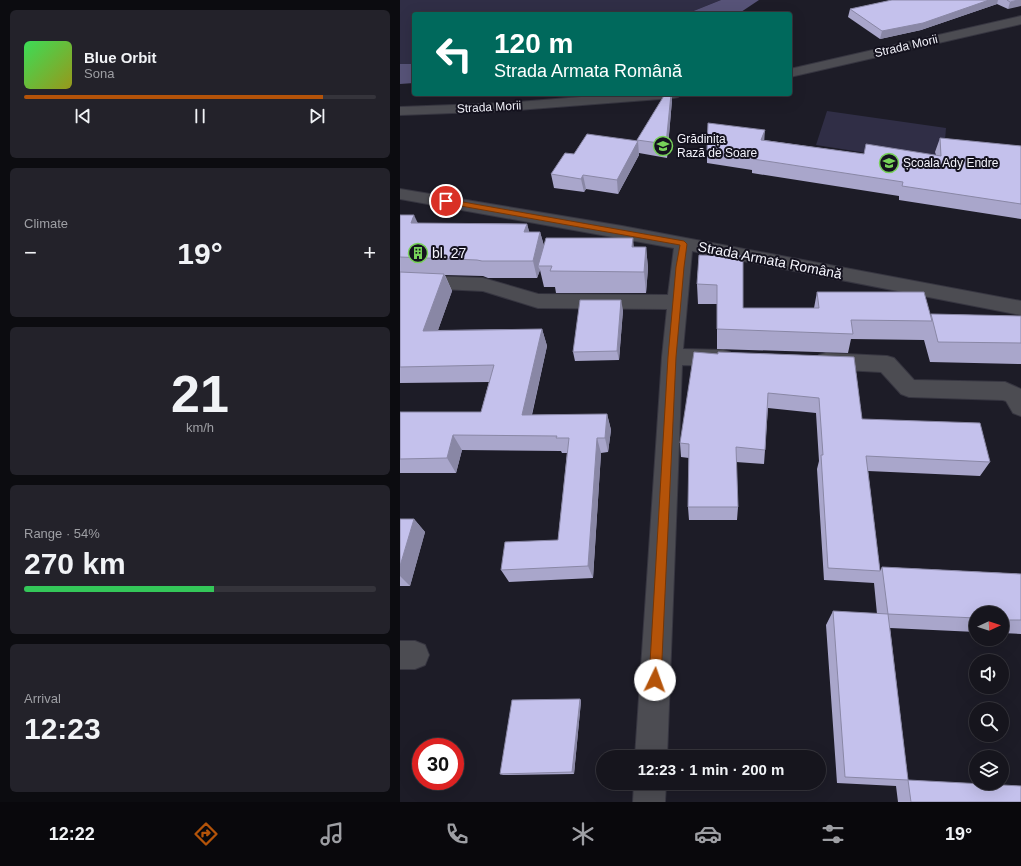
<!DOCTYPE html>
<html lang="en">
<head>
<meta charset="utf-8">
<style>
  :root { --surface:#16151d; --page:#23222a; --text:#f1f3f6; --muted:#9e9fa4; --line:#35343b; --accent:#b45309 }
  body { margin:0; font-family:Arial,sans-serif; background:var(--page); color:var(--text); height:100vh; display:flex; flex-direction:column; font-size:15px; white-space:nowrap }
  * { box-sizing:border-box; margin:0 }
  p { font-size:13px; color:var(--muted) }
  .icon { flex:none; width:22px; height:22px; fill:none; stroke:currentColor; stroke-width:2; stroke-linecap:round; stroke-linejoin:round }
  .map { position:relative; flex:1; overflow:hidden }
  .drawer { display:flex; flex-direction:column; gap:10px; padding:10px; background:#0c0c10; width:400px }
  .drawer>* { flex:none }
  .top-card { position:absolute; left:12px; top:12px; width:380px; height:84px; border-radius:4px; box-shadow:0 4px 16px #0002,0 0 0 1px var(--line); background:#00695c; color:#fff; overflow:hidden }
  .needle { width:26px; rotate:87deg }
  .buttons { position:absolute; left:569px; top:606px; display:grid; gap:8px }
  .buttons a { display:grid; place-items:center; width:40px; height:40px; border-radius:50%; background:var(--surface); box-shadow:0 4px 16px #0002,0 0 0 1px var(--line); font-size:20px }
  .speed { position:absolute; left:12px; top:738px; display:flex; gap:8px; font-size:20px; font-weight:700; text-align:center }
  .speed>* { display:grid; place-content:center; width:52px; height:52px; border-radius:50%; background:var(--surface); box-shadow:0 4px 16px #0002,0 0 0 1px var(--line); line-height:1 }
  .speed .limit { border:6px solid #d22; background:#fff; color:#111 }
  .pin { position:absolute; display:grid; place-items:center; width:34px; height:34px; color:#fff; margin:-17px; border:2px solid #fff; border-radius:50%; box-shadow:0 1px 4px #0007 }
  .me { position:absolute; width:44px; margin:-22px; rotate:3deg; stroke-linejoin:round; filter:drop-shadow(0 0 3px #0008) }
  .turn { display:flex; align-items:center; gap:14px; height:84px; padding:0 16px; font-size:18px }
  .turn .icon { width:52px; height:52px; stroke-width:2.5 }
  .turn b { display:block; font-size:28px; line-height:34px }
  .big { font-size:30px; font-weight:600; line-height:1.1 }
  .drawer .widget { flex:1; display:flex; flex-direction:column; justify-content:center; gap:6px; min-width:0; padding:0 14px; border-radius:6px; background:var(--page) }
  .drawer .dial { align-items:center; gap:0 }
  .dial b { font-size:52px; line-height:1 }
  .song { display:flex; align-items:center; gap:12px }
  .cover { width:48px; height:48px; border-radius:6px; background:linear-gradient(135deg,hsl(130 70% 55%),hsl(60 70% 35%)) }
  .played { height:4px; border-radius:2px; background:linear-gradient(90deg,var(--accent) 85%,var(--line) 85%) }
  .keys { display:flex; justify-content:space-around; direction:ltr }
  .heat { display:flex; justify-content:space-between; align-items:center; font-size:22px; direction:ltr }
  .charge { height:6px; border-radius:3px; background:linear-gradient(90deg,#34c759 54%,var(--line) 0) }
  .trip { position:absolute; left:196px; top:750px; width:230px; height:40px; border-radius:20px; background:var(--surface); box-shadow:0 4px 16px #0002,0 0 0 1px var(--line); font-weight:600; line-height:40px; text-align:center }
  .dock { display:flex; height:64px; justify-content:space-around; align-items:center; background:#09080c; color:var(--muted) }
  .dock .icon { width:28px; height:28px }
  .dock .selected { color:var(--accent) }
  .dock b { font-size:18px; color:var(--text) }
  main { display:flex; flex:1; min-height:0 }
  .map>svg:first-child { display:block }
  .green { fill:#302e46 }
  .water { fill:#575378 }
  .lines { fill:none; stroke-linecap:round; stroke-linejoin:round }
  .minor-casing { stroke:#373641; stroke-width:2 }
  .minor { fill:#4c4c52; fill-rule:evenodd }
  .wall { fill:#a9a6cb }
  .shaded-wall { fill:#8987a5 }
  .building { fill:#c4c1ec; stroke:#8987a5 }
  .route { fill:#b45309; stroke:#753606 }
  .labels { text-anchor:middle; dominant-baseline:central; stroke-width:4; stroke-linejoin:round; paint-order:stroke }
  .far-street-label { font-size:12px; fill:#f4f4fc; stroke:#14121e }
  .far-poi-label { font-size:12px; fill:#f4f4fc; stroke:#14121e; text-anchor:start }
  .poi-label { font-size:14px; fill:#f4f4fc; stroke:#14121e; text-anchor:start }
  .street-label { font-size:14px; fill:#f4f4fc; stroke:#14121e }
</style>
</head>
<body>
<main>
<section class="drawer">
<div class="widget">
<div class="song"><i class="cover"></i><div><b>Blue Orbit</b><p>Sona</p></div></div>
<div class="played"></div>
<div class="keys"><svg class="icon" aria-label="previous" viewBox="0 0 24 24"><path d="M18 5L8 12l10 7zM5 5v14"/></svg><svg class="icon" aria-label="pause" viewBox="0 0 24 24"><path d="M8 5v14M16 5v14"/></svg><svg class="icon" aria-label="next" viewBox="0 0 24 24"><path d="M6 5l10 7-10 7zM19 5v14"/></svg></div>
</div>
<div class="widget"><p>Climate</p>
<div class="heat"><a>−</a><b class="big">19°</b><a>+</a></div>
</div>
<div class="widget dial"><b>21</b><p>km/h</p></div>
<div class="widget"><p>Range · 54%</p><b class="big">270 km</b><div class="charge"></div></div>
<div class="widget"><p>Arrival</p><b class="big">12:23</b></div>
</section>
<div class="map">
<svg width="621" height="802" viewBox="0 0 621 802">
  <rect width="100%" height="100%" fill="#1d1c27"/>
  <g class="green">
    <polygon points="0,0 321,0 286,14 14,14 14,64 0,64"/>
    <polygon points="427,111 546,128 543,165 416,145"/>
  </g>
  <g class="water">
    <polygon points="321,0 359,0 338,14 286,14"/>
    <polygon points="0,64 14,64 14,83 0,84"/>
  </g>
  <g class="lines">
    <defs>
      <g id="minor">
        <polygon points="621,16 621,24 390,77 390,69"/>
        <polygon points="219,94 280,94 278,97 273,98 105,111 0,115 0,107 105,103"/>
        <polygon points="0,189 222,226 621,301 621,315 292,251 283,349 323,350 330,352 333,358 330,364 323,366 282,365 267,757 235,757 262,357 267,309 138,308 83,291 0,287 0,275 83,278 138,294 268,295 274,248 0,199"/>
        <polygon points="426,353 487,356 494,358 514,380 605,382 621,389 621,416 613,413 606,401 603,400 509,397 501,394 481,372 426,369 419,367 416,361 419,355"/>
        <polygon points="0,641 15,641 25,645 29,655 25,665 15,669 0,669"/>
        <polygon points="234,783 266,783 265,802 233,802"/>
      </g>
    </defs>
    <use href="#minor" class="minor-casing"/>
    <use href="#minor" class="minor"/>
  </g>
  <g class="wall">
    <polygon points="492,0 621,0 608,9 597,4 521,30 480,39 448,17 450,9"/>
    <polygon points="272,100 267,158 239,153 239,155 218,194 186,189 184,192 154,188 151,174 174,154 237,141 237,140"/>
    <polygon points="540,138 621,146 621,219 499,200 499,196 352,173 352,170 307,163 307,150 364,140 464,154 536,155 535,152"/>
    <polygon points="0,215 18,223 127,224 129,232 140,232 144,246 246,247 248,268 246,293 156,293 155,287 144,287 140,270 137,278 88,278 83,276 45,275 52,291 38,330 142,329 147,346 132,415 207,414 211,430 208,452 201,453 193,578 109,582 101,570 158,540 167,453 162,453 161,451 62,450 56,473 0,473 0,412 81,412 89,382 0,383"/>
    <polygon points="299,255 343,308 414,308 417,292 531,315 531,314 621,316 621,364 530,362 524,340 451,339 448,353 317,349 317,304 298,304 297,284"/>
    <polygon points="223,310 219,360 175,361 173,352"/>
    <polygon points="318,354 454,357 462,419 590,462 580,476 468,471 480,571 482,567 621,574 621,634 602,633 602,613 576,613 576,632 490,628 508,780 621,802 498,802 496,786 437,783 426,625 433,611 477,614 474,583 424,580 417,469 419,461 416,413 368,408 364,464 336,462 338,507 337,520 289,520 288,507 289,458 281,457 280,443"/>
    <polygon points="0,519 14,519 25,532 10,586 0,586"/>
    <polygon points="180,699 181,701 174,774 103,775 100,774"/>
  </g>
  <g class="shaded-wall">
    <polygon points="589,0 598,0 597,4 521,30 480,39 482,31"/>
    <polygon points="618,0 621,0 621,6 608,9 610,2"/>
    <polygon points="271,94 272,94 272,100 267,158 266,144"/>
    <polygon points="365,130 364,144 361,140"/>
    <polygon points="238,141 239,155 218,194 217,180"/>
    <polygon points="183,175 186,189 184,192 181,179"/>
    <polygon points="14,215 22,232 11,223"/>
    <polygon points="127,224 132,241 124,232"/>
    <polygon points="140,232 145,249 138,266 140,270 137,278 133,261"/>
    <polygon points="233,238 235,259 232,247"/>
    <polygon points="246,247 248,268 246,293 244,272"/>
    <polygon points="44,274 52,291 32,347 23,331"/>
    <polygon points="221,300 223,310 219,360 217,351"/>
    <polygon points="142,329 147,346 128,431 122,415"/>
    <polygon points="207,414 211,430 208,452 205,438"/>
    <polygon points="53,435 62,450 56,473 47,458"/>
    <polygon points="197,438 201,453 193,578 188,566"/>
    <polygon points="14,519 25,532 10,586 0,576 0,566"/>
    <polygon points="180,699 181,701 174,774 172,772"/>
  </g>
  <g class="building">
    <polygon points="492,0 589,0 523,23 482,31 450,9"/>
    <polygon points="607,0 618,0 610,2"/>
    <polygon points="265,94 271,94 266,144 237,140"/>
    <polygon points="308,123 365,130 361,140 464,154 466,144 541,156 540,138 621,146 621,204 502,186 503,182 353,159 354,156 307,150"/>
    <polygon points="187,134 238,141 217,180 183,175 181,179 151,174 165,153 174,154"/>
    <polygon points="0,215 14,215 11,223 127,224 124,232 140,232 133,261 82,261 77,260 0,257"/>
    <polygon points="146,238 233,238 232,247 246,247 244,272 150,271 152,266 138,266"/>
    <polygon points="299,255 343,256 343,308 419,308 417,292 524,292 532,321 451,320 453,334 317,329 317,285 297,284"/>
    <polygon points="0,272 44,274 23,331 142,329 122,415 207,414 205,438 197,438 188,566 101,570 105,542 158,540 169,438 156,438 157,436 53,435 47,458 0,459 0,412 81,412 94,365 0,367"/>
    <polygon points="180,300 221,300 217,351 173,352"/>
    <polygon points="531,314 621,316 621,343 538,342"/>
    <polygon points="294,352 318,354 318,352 454,357 462,419 580,423 590,462 466,456 480,571 428,568 421,455 423,455 419,398 368,393 365,450 336,447 338,507 288,507 289,444 280,443"/>
    <polygon points="0,519 14,519 0,566"/>
    <polygon points="482,567 621,574 621,620 602,620 602,613 576,613 576,618 488,614"/>
    <polygon points="433,611 488,614 508,780 445,777"/>
    <polygon points="180,699 172,772 100,774 112,700"/>
    <polygon points="508,780 621,786 621,802 511,802"/>
  </g>
  <polygon class="route" points="46,199 284,241 287,244 284,267 276,357 261,680 260,684 255,686 251,684 249,680 268,357 276,267 280,245 44,203 44,200"/>
  <defs>
    <symbol id="school-ring" viewBox="-11 -11 22 22"><circle r="9.5" fill="#14121e" stroke="#77d259" stroke-width="1.5"/><path d="M0-5L7-2L0 1L-7-2ZM-4 1L0 2.5L4 1V4Q0 6-4 4Z" fill="#77d259"/></symbol>
    <symbol id="building-ring" viewBox="-11 -11 22 22"><circle r="9.5" fill="#14121e" stroke="#77d259" stroke-width="1.5"/><path d="M-4-6H4V6H1V3H-1V6H-4ZM-2.5-4.3h1.7v1.8h-1.7ZM.8-4.3h1.7v1.8H.8ZM-2.5-1h1.7V.8h-1.7ZM.8-1h1.7V.8H.8Z" fill="#77d259"/></symbol>
  </defs>
  <g fill-rule="evenodd">
    <use href="#school-ring" x="252" y="135" width="22" height="22"/>
    <use href="#school-ring" x="478" y="152" width="22" height="22"/>
    <use href="#building-ring" x="7" y="242" width="22" height="22"/>
  </g>
  <g class="labels">
    <g class="far-street-label">
      <text transform="translate(506 46) rotate(-13)">Strada Morii</text>
      <text transform="translate(89 107) rotate(-3)">Strada Morii</text>
    </g>
    <g class="far-poi-label">
      <text x="277" y="139">Grădinița<tspan x="277" dy="14">Rază de Soare</tspan></text>
      <text x="503" y="163">Școala Ady Endre</text>
    </g>
    <g class="poi-label">
      <text x="32" y="253">bl. 27</text>
    </g>
    <g class="street-label">
      <text transform="translate(370 260) rotate(11)">Strada Armata Română</text>
    </g>
  </g>
</svg>
<div class="buttons">
<a><svg class="needle" viewBox="-14 -14 28 28"><path d="M0-13l5 13h-10z" fill="#e53935"/><path d="M0 13l5-13h-10z" fill="#9e9fa4"/></svg></a>
<a><svg class="icon" aria-label="sound" viewBox="0 0 24 24"><path d="M4 9h4l5-4v14l-5-4H4zM17 9q2 3 0 6"/></svg></a>
<a><svg class="icon" aria-label="search" viewBox="0 0 24 24"><circle cx="10" cy="10" r="6"/><path d="M15 15l6 6"/></svg></a>
<a><svg class="icon" aria-label="layers" viewBox="0 0 24 24"><path d="M12 4l9 5-9 5-9-5zM3 14l9 5 9-5"/></svg></a>
</div>
<div class="speed"><div class="limit">30</div></div>
<div class="pin" style="left:46px;top:201px;background:#d93025"><svg class="icon" aria-label="arrive" viewBox="0 0 24 24"><path d="M6 21V4h12l-3 4 3 4H6"/></svg></div>
<svg class="me" style="left:255px;top:680px" viewBox="-20 -20 40 40"><circle r="19" fill="#fff"/><path d="M0-13L10 11 0 6-10 11z" fill="#b45309"/></svg>
<div class="trip">12:23 · 1 min · 200 m</div>
<div class="top-card">
<div class="turn"><svg class="icon" aria-label="left" viewBox="0 0 24 24"><path d="M17 20v-9H6M10 6l-5 5 5 5"/></svg><div><b>120 m</b>Strada Armata Română</div></div>
</div>
</div>
</main>
<nav class="dock">
<b>12:22</b>
<svg class="icon selected" aria-label="directions" viewBox="0 0 24 24"><path d="M12 3l9 9-9 9-9-9zM9 14v-3h6M13 9l2 2-2 2"/></svg>
<svg class="icon" aria-label="music" viewBox="0 0 24 24"><path d="M9 18V5l10-2v13"/><circle cx="6" cy="18" r="3"/><circle cx="16" cy="16" r="3"/></svg>
<svg class="icon" aria-label="phone" viewBox="0 0 24 24"><path d="M5 4h4l2 5-3 2q2 4 5 5l2-3 5 2v4C11 20 4 13 5 4z"/></svg>
<svg class="icon" aria-label="climate" viewBox="0 0 24 24"><path d="M12 3v18M4 7l16 10M4 17L20 7"/></svg>
<svg class="icon" aria-label="car" viewBox="0 0 24 24"><path d="M5 17H2v-5l4-1 3-4h7l3 4 3 1v5h-3M9 17h6M6 11h13"/><circle cx="7" cy="17" r="2"/><circle cx="17" cy="17" r="2"/></svg>
<svg class="icon" aria-label="filters" viewBox="0 0 24 24"><path d="M4 7h16M4 17h16"/><circle cx="9" cy="7" r="2"/><circle cx="15" cy="17" r="2"/></svg>
<b>19°</b>
</nav>
</body>
</html>
